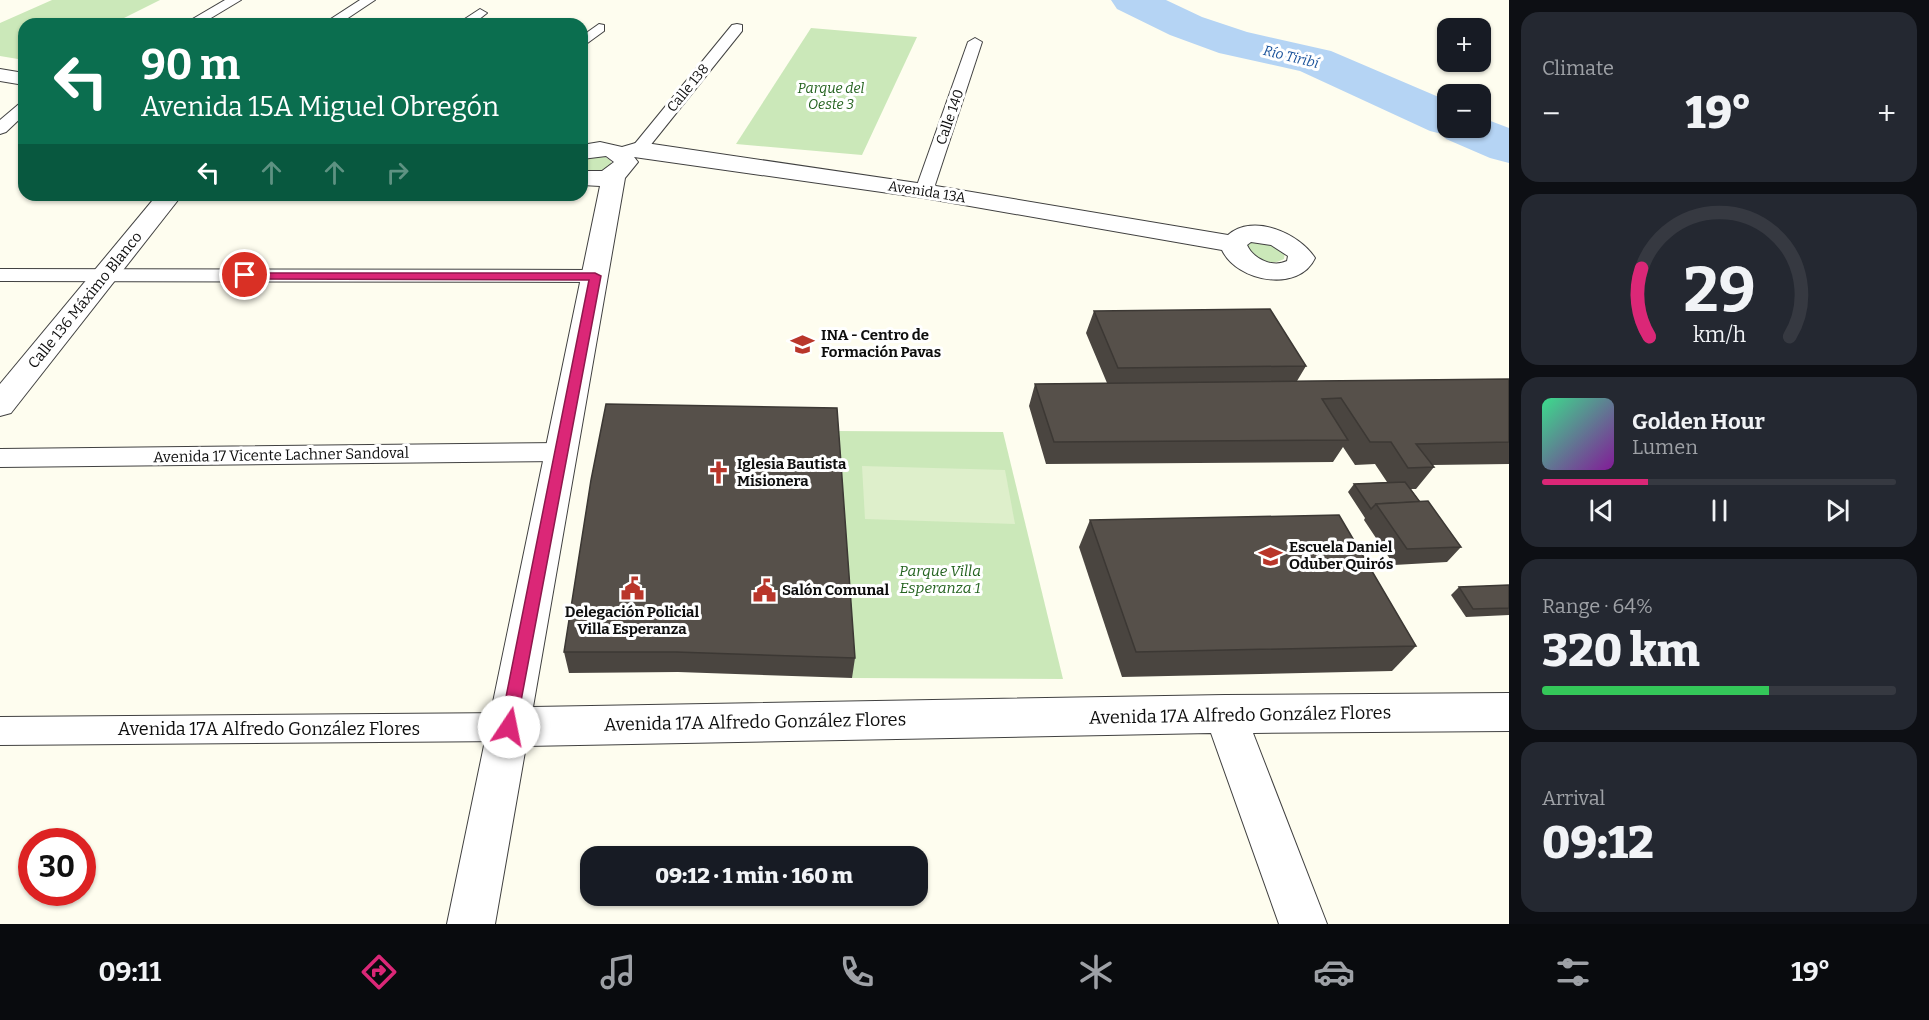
<!DOCTYPE html>
<html lang="en">
<head>
<meta charset="utf-8">
<style>
  :root { --surface:#171b24; --page:#242831; --text:#f1f3f6; --muted:#9ea1a6; --line:#363941; --accent:#db2777 }
  body { margin:0; font-family:Bitter,serif; background:var(--page); color:var(--text); height:100vh; display:flex; flex-direction:column; font-size:22px; white-space:nowrap }
  * { box-sizing:border-box; margin:0 }
  p { font-size:20px; color:var(--muted) }
  .icon { flex:none; width:33px; height:33px; fill:none; stroke:currentColor; stroke-width:2; stroke-linecap:round; stroke-linejoin:round }
  .map { position:relative; flex:1; overflow:hidden }
  .sheet { display:flex; flex-direction:column; gap:12px; padding:12px; background:#0d0f14; width:420px }
  .sheet>* { flex:none }
  .guide { position:absolute; left:18px; top:18px; width:570px; height:183px; border-radius:18px; box-shadow:0 2px 4px #0004; background:#0b6e4f; color:#fff; overflow:hidden }
  .controls { position:absolute; left:1437px; top:18px; display:grid; gap:12px }
  .controls a { display:grid; place-items:center; width:54px; height:54px; border-radius:12px; background:var(--surface); box-shadow:0 2px 4px #0004; font-size:30px }
  .speed { position:absolute; left:18px; top:828px; display:flex; gap:12px; font-size:30px; font-weight:700; text-align:center }
  .speed>* { display:grid; place-content:center; width:78px; height:78px; border-radius:50%; background:var(--surface); box-shadow:0 2px 4px #0004; line-height:1 }
  .speed .limit { border:9px solid #d22; background:#fff; color:#111 }
  .pin { position:absolute; display:grid; place-items:center; width:51px; height:51px; color:#fff; margin:-26px; border:3px solid #fff; border-radius:50%; box-shadow:0 2px 6px #0007 }
  .me { position:absolute; width:66px; margin:-33px; rotate:11deg; stroke-linejoin:round; filter:drop-shadow(0 0 4px #0008) }
  .turn { display:flex; align-items:center; gap:21px; height:126px; padding:0 24px; font-size:27px }
  .turn .icon { width:78px; height:78px; stroke-width:2.5 }
  .turn b { display:block; font-size:42px; line-height:51px }
  .lanes { display:flex; align-items:center; height:57px; padding:0 24px; background:#0003; justify-content:center; gap:30px; direction:ltr }
  .lanes .off { opacity:.35 }
  .big { font-size:45px; font-weight:800; line-height:1.1 }
  .sheet .widget { flex:1; display:flex; flex-direction:column; justify-content:center; gap:9px; min-width:0; padding:0 21px; border-radius:18px; background:var(--page) }
  .sheet .dial { align-items:center; gap:0 }
  .dial svg { height:156px; overflow:visible; fill:none; stroke:var(--line); stroke-width:7; stroke-linecap:round; text-anchor:middle }
  .dial text { fill:var(--text); stroke:none }
  .song { display:flex; align-items:center; gap:18px }
  .cover { width:72px; height:72px; border-radius:9px; background:linear-gradient(135deg,hsl(150 70% 55%),hsl(290 70% 35%)) }
  .played { height:6px; border-radius:3px; background:linear-gradient(90deg,var(--accent) 30%,var(--line) 30%) }
  .keys { display:flex; justify-content:space-around; direction:ltr }
  .heat { display:flex; justify-content:space-between; align-items:center; font-size:33px; direction:ltr }
  .charge { height:9px; border-radius:4px; background:linear-gradient(90deg,#34c759 64%,var(--line) 0) }
  .trip { position:absolute; left:580px; top:846px; width:348px; height:60px; border-radius:18px; background:var(--surface); box-shadow:0 2px 4px #0004; font-weight:800; line-height:60px; text-align:center }
  .tabs { display:flex; height:96px; justify-content:space-around; align-items:center; background:#090b0e; color:var(--muted) }
  .tabs .icon { width:42px; height:42px }
  .tabs .selected { color:var(--accent) }
  .tabs b { font-size:27px; color:var(--text) }
  main { display:flex; flex:1; min-height:0 }
  .map>svg:first-child { display:block }
  .green { fill:#cbe8b9 }
  .pitch { fill:#deefcb }
  .lines { fill:none; stroke-linecap:round; stroke-linejoin:round }
  .river { fill:#b5d4f4; fill-rule:evenodd }
  .service-casing { stroke:#414141; stroke-width:2 }
  .minor-casing { stroke:#414141; stroke-width:2 }
  .service { fill:#fff; fill-rule:evenodd }
  .minor { fill:#fff; fill-rule:evenodd }
  .wall { fill:#4a4540 }
  .building { fill:#56504a; stroke:#3c3834; stroke-width:1.5 }
  .route { fill:#db2777; stroke:#8e194d; stroke-width:1.5 }
  .labels { text-anchor:middle; dominant-baseline:central; stroke-width:6; stroke-linejoin:round; paint-order:stroke }
  .far-water-label { font-size:14px; font-style:italic; fill:#1b539b; stroke:#fff }
  .far-street-label { font-size:14px; fill:#0e0e0e; stroke:#fff }
  .far-park-label { font-size:14px; font-style:italic; fill:#256320; stroke:#fff }
  .street-label { font-size:15px; fill:#0e0e0e; stroke:#fff }
  .poi-label { font-size:15px; font-weight:bold; fill:#0e0e0e; stroke:#fff; text-anchor:start }
  .park-label { font-size:15px; font-style:italic; fill:#256320; stroke:#fff }
  .near-street-label { font-size:18px; fill:#0e0e0e; stroke:#fff }
</style>
</head>
<body>
<main>
<div class="map">
<svg width="1509" height="924" viewBox="0 0 1509 924">
  <rect width="100%" height="100%" fill="#fefdef"/>
  <g class="green">
    <polygon points="52,0 160,0 112,24 24,24 24,60 0,56 0,23"/>
    <polygon points="811,28 917,37 862,155 736,144"/>
    <polygon points="603,156 610,160 612,165 601,172 582,171 582,159"/>
    <path d="M1252 241H1265L1285 252 1284 259C1267 268 1255 259 1245 245Z"/>
    <polygon points="835,431 1003,432 1063,679 852,678"/>
  </g>
  <polygon class="pitch" points="862,466 1005,470 1015,524 865,519"/>
  <g class="lines">
    <polygon class="river" points="1111,0 1166,0 1202,17 1247,32 1331,51 1448,101 1448,128 1480,128 1480,117 1509,128 1509,163 1490,158 1446,139 1442,134 1430,131 1300,71 1219,53 1170,35 1117,9"/>
    <defs>
      <g id="service">
        <polygon points="225,0 241,0 201,24 184,24"/>
        <polygon points="360,0 375,0 339,24 323,24"/>
        <polygon points="480,9 487,13 473,24 457,24"/>
        <polygon points="599,24 604,25 604,31 582,47 582,36"/>
        <polygon points="737,24 742,25 742,31 645,152 633,152 631,149 633,146 732,25"/>
        <polygon points="975,38 982,42 933,191 930,195 918,195 915,191 968,42"/>
        <polygon points="24,102 24,115 6,132 0,134 0,120 19,104"/>
        <polygon points="0,269 595,270 605,276 595,282 0,281"/>
        <polygon points="561,443 569,446 573,452 569,458 561,461 0,467 0,449"/>
        <polygon points="509,713 520,717 524,727 520,737 509,741 0,745 0,717"/>
      </g>
      <g id="minor">
        <polygon points="0,69 24,73 24,85 0,81"/>
        <path d="M600 142 622 147 639 142 924 184 1228 235C1253 213 1299 233 1315 258 1299 293 1237 282 1222 250L924 198 634 157 638 162 625 178 533 707 1225 695 1509 693V731L1253 733 1327 924H1279L1211 733 526 746 495 924H447L600 186 582 185V171H602L614 162 606 156 582 159V145ZM1251 242 1271 245 1288 256 1287 261C1273 268 1253 259 1247 245Z"/>
        <polygon points="157,195 182,195 11,413 0,416 0,384"/>
      </g>
    </defs>
    <use href="#service" class="service-casing"/>
    <use href="#minor" class="minor-casing"/>
    <use href="#service" class="service"/>
    <use href="#minor" class="minor"/>
  </g>
  <g class="wall">
    <polygon points="1094,311 1306,366 1297,381 1509,379 1509,464 1432,465 1434,467 1416,489 1411,489 1420,502 1461,547 1447,562 1394,565 1364,520 1365,518 1348,492 1354,484 1387,482 1375,464 1355,465 1343,447 1333,462 1046,464 1029,406 1035,384 1107,383 1086,333"/>
    <polygon points="591,480 855,658 852,678 678,672 569,673 564,652"/>
    <polygon points="1090,520 1416,646 1392,671 1122,677 1079,547"/>
    <polygon points="1509,585 1509,615 1466,617 1451,595 1459,587"/>
  </g>
  <g class="building">
    <polygon points="1270,309 1306,366 1118,368 1094,311"/>
    <polygon points="1509,379 1509,442 1416,444 1434,467 1408,468 1391,442 1370,442 1341,398 1322,399 1348,440 1054,442 1035,384"/>
    <polygon points="606,404 837,408 855,658 676,652 564,652 591,480"/>
    <polygon points="1405,482 1420,502 1376,504 1371,509 1354,484"/>
    <polygon points="1428,501 1461,547 1407,549 1376,504"/>
    <polygon points="1339,515 1416,646 1136,652 1090,520"/>
    <polygon points="1509,585 1509,608 1473,609 1459,587"/>
  </g>
  <polygon class="route" points="241,273 595,273 601,276 515,733 509,735 503,733 500,727 589,280 245,279 241,278"/>
  <defs>
    <symbol id="university-bare" viewBox="-9 -9 18 18"><path d="M0-5L7-2L0 1L-7-2ZM-4 1L0 2.5L4 1V4Q0 6-4 4Z" fill="#b9362a" stroke="#fff" stroke-width="2.5" paint-order="stroke"/></symbol>
    <symbol id="church-bare" viewBox="-9 -9 18 18"><path d="M-1.2-6h2.4v3.5h3.3v2.4h-3.3V6h-2.4V-.1h-3.3v-2.4h3.3Z" fill="#b9362a" stroke="#fff" stroke-width="2.5" paint-order="stroke"/></symbol>
    <symbol id="school-bare" viewBox="-9 -9 18 18"><path d="M0-5L7-2L0 1L-7-2ZM-4 1L0 2.5L4 1V4Q0 6-4 4Z" fill="#b9362a" stroke="#fff" stroke-width="2.5" paint-order="stroke"/></symbol>
    <symbol id="civic-bare" viewBox="-9 -9 18 18"><path d="M-.6-6.5H3V-4.5H.6V-3L4-1V1h2V6H-6V1h2V-1L-.6-3ZM-1.2 2.5V6h2.4V2.5Z" fill="#b9362a" stroke="#fff" stroke-width="2.5" paint-order="stroke"/></symbol>
  </defs>
  <g fill-rule="evenodd">
    <use href="#university-bare" x="786" y="328" width="33" height="33"/>
    <use href="#church-bare" x="702" y="456" width="33" height="33"/>
    <use href="#school-bare" x="1254" y="540" width="33" height="33"/>
    <use href="#civic-bare" x="616" y="572" width="33" height="33"/>
    <use href="#civic-bare" x="748" y="574" width="33" height="33"/>
  </g>
  <g class="labels">
    <g class="far-water-label">
      <text transform="translate(1291 57) rotate(14)">Río Tiribí</text>
    </g>
    <g class="far-street-label">
      <text transform="translate(688 88) rotate(-51)">Calle 138</text>
      <text transform="translate(950 117) rotate(-71)">Calle 140</text>
      <text transform="translate(927 192) rotate(9)">Avenida 13A</text>
    </g>
    <g class="far-park-label">
      <text x="831" y="88">Parque del<tspan x="831" dy="16">Oeste 3</tspan></text>
    </g>
    <g class="street-label">
      <text transform="translate(85 300) rotate(-51)">Calle 136 Máximo Blanco</text>
      <text transform="translate(281 455) rotate(-1)">Avenida 17 Vicente Lachner Sandoval</text>
    </g>
    <g class="poi-label">
      <text x="821" y="335">INA - Centro de<tspan x="821" dy="17">Formación Pavas</tspan></text>
      <text x="737" y="464">Iglesia Bautista<tspan x="737" dy="17">Misionera</tspan></text>
      <text x="1289" y="547">Escuela Daniel<tspan x="1289" dy="17">Oduber Quirós</tspan></text>
      <text x="782" y="590">Salón Comunal</text>
      <text x="632" y="612" text-anchor="middle">Delegación Policial<tspan x="632" dy="17">Villa Esperanza</tspan></text>
    </g>
    <g class="park-label">
      <text x="940" y="571">Parque Villa<tspan x="940" dy="17">Esperanza 1</tspan></text>
    </g>
    <g class="near-street-label">
      <text transform="translate(1240 715) rotate(-1)">Avenida 17A Alfredo González Flores</text>
      <text transform="translate(755 722) rotate(-1)">Avenida 17A Alfredo González Flores</text>
      <text x="269" y="729">Avenida 17A Alfredo González Flores</text>
    </g>
  </g>
</svg>
<div class="controls">
<a>+</a>
<a>−</a>
</div>
<div class="speed"><div class="limit">30</div></div>
<div class="pin" style="left:245px;top:275px;background:#d93025"><svg class="icon" aria-label="arrive" viewBox="0 0 24 24"><path d="M6 21V4h12l-3 4 3 4H6"/></svg></div>
<svg class="me" style="left:509px;top:727px" viewBox="-20 -20 40 40"><circle r="19" fill="#fff"/><path d="M0-13L10 11 0 6-10 11z" fill="#db2777"/></svg>
<div class="trip">09:12 · 1 min · 160 m</div>
<div class="guide">
<div class="turn"><svg class="icon" aria-label="left" viewBox="0 0 24 24"><path d="M17 20v-9H6M10 6l-5 5 5 5"/></svg><div><b>90 m</b>Avenida 15A Miguel Obregón</div></div>
<div class="lanes"><svg class="icon" aria-label="left" viewBox="0 0 24 24"><path d="M17 20v-9H6M10 6l-5 5 5 5"/></svg><svg class="icon off" aria-label="ahead" viewBox="0 0 24 24"><path d="M12 20V5M6 11l6-6 6 6"/></svg><svg class="icon off" aria-label="ahead" viewBox="0 0 24 24"><path d="M12 20V5M6 11l6-6 6 6"/></svg><svg class="icon off" aria-label="right" viewBox="0 0 24 24"><path d="M7 20v-9h11M14 6l5 5-5 5"/></svg></div>
</div>
</div>
<section class="sheet">
<div class="widget"><p>Climate</p>
<div class="heat"><a>−</a><b class="big">19°</b><a>+</a></div>
</div>
<div class="widget dial"><svg viewBox="0 0 100 80">
<path d="M14 69A42 42 0 1 1 86 69"/>
<path d="M14 69A42 42 0 0 1 10 34" stroke="#db2777"/>
<text x="50" y="56" font-size="32" font-weight="700">29</text>
<text x="50" y="72" font-size="11">km/h</text>
</svg></div>
<div class="widget">
<div class="song"><i class="cover"></i><div><b>Golden Hour</b><p>Lumen</p></div></div>
<div class="played"></div>
<div class="keys"><svg class="icon" aria-label="previous" viewBox="0 0 24 24"><path d="M18 5L8 12l10 7zM5 5v14"/></svg><svg class="icon" aria-label="pause" viewBox="0 0 24 24"><path d="M8 5v14M16 5v14"/></svg><svg class="icon" aria-label="next" viewBox="0 0 24 24"><path d="M6 5l10 7-10 7zM19 5v14"/></svg></div>
</div>
<div class="widget"><p>Range · 64%</p><b class="big">320 km</b><div class="charge"></div></div>
<div class="widget"><p>Arrival</p><b class="big">09:12</b></div>
</section>
</main>
<nav class="tabs">
<b>09:11</b>
<svg class="icon selected" aria-label="directions" viewBox="0 0 24 24"><path d="M12 3l9 9-9 9-9-9zM9 14v-3h6M13 9l2 2-2 2"/></svg>
<svg class="icon" aria-label="music" viewBox="0 0 24 24"><path d="M9 18V5l10-2v13"/><circle cx="6" cy="18" r="3"/><circle cx="16" cy="16" r="3"/></svg>
<svg class="icon" aria-label="phone" viewBox="0 0 24 24"><path d="M5 4h4l2 5-3 2q2 4 5 5l2-3 5 2v4C11 20 4 13 5 4z"/></svg>
<svg class="icon" aria-label="climate" viewBox="0 0 24 24"><path d="M12 3v18M4 7l16 10M4 17L20 7"/></svg>
<svg class="icon" aria-label="car" viewBox="0 0 24 24"><path d="M5 17H2v-5l4-1 3-4h7l3 4 3 1v5h-3M9 17h6M6 11h13"/><circle cx="7" cy="17" r="2"/><circle cx="17" cy="17" r="2"/></svg>
<svg class="icon" aria-label="filters" viewBox="0 0 24 24"><path d="M4 7h16M4 17h16"/><circle cx="9" cy="7" r="2"/><circle cx="15" cy="17" r="2"/></svg>
<b>19°</b>
</nav>
</body>
</html>
